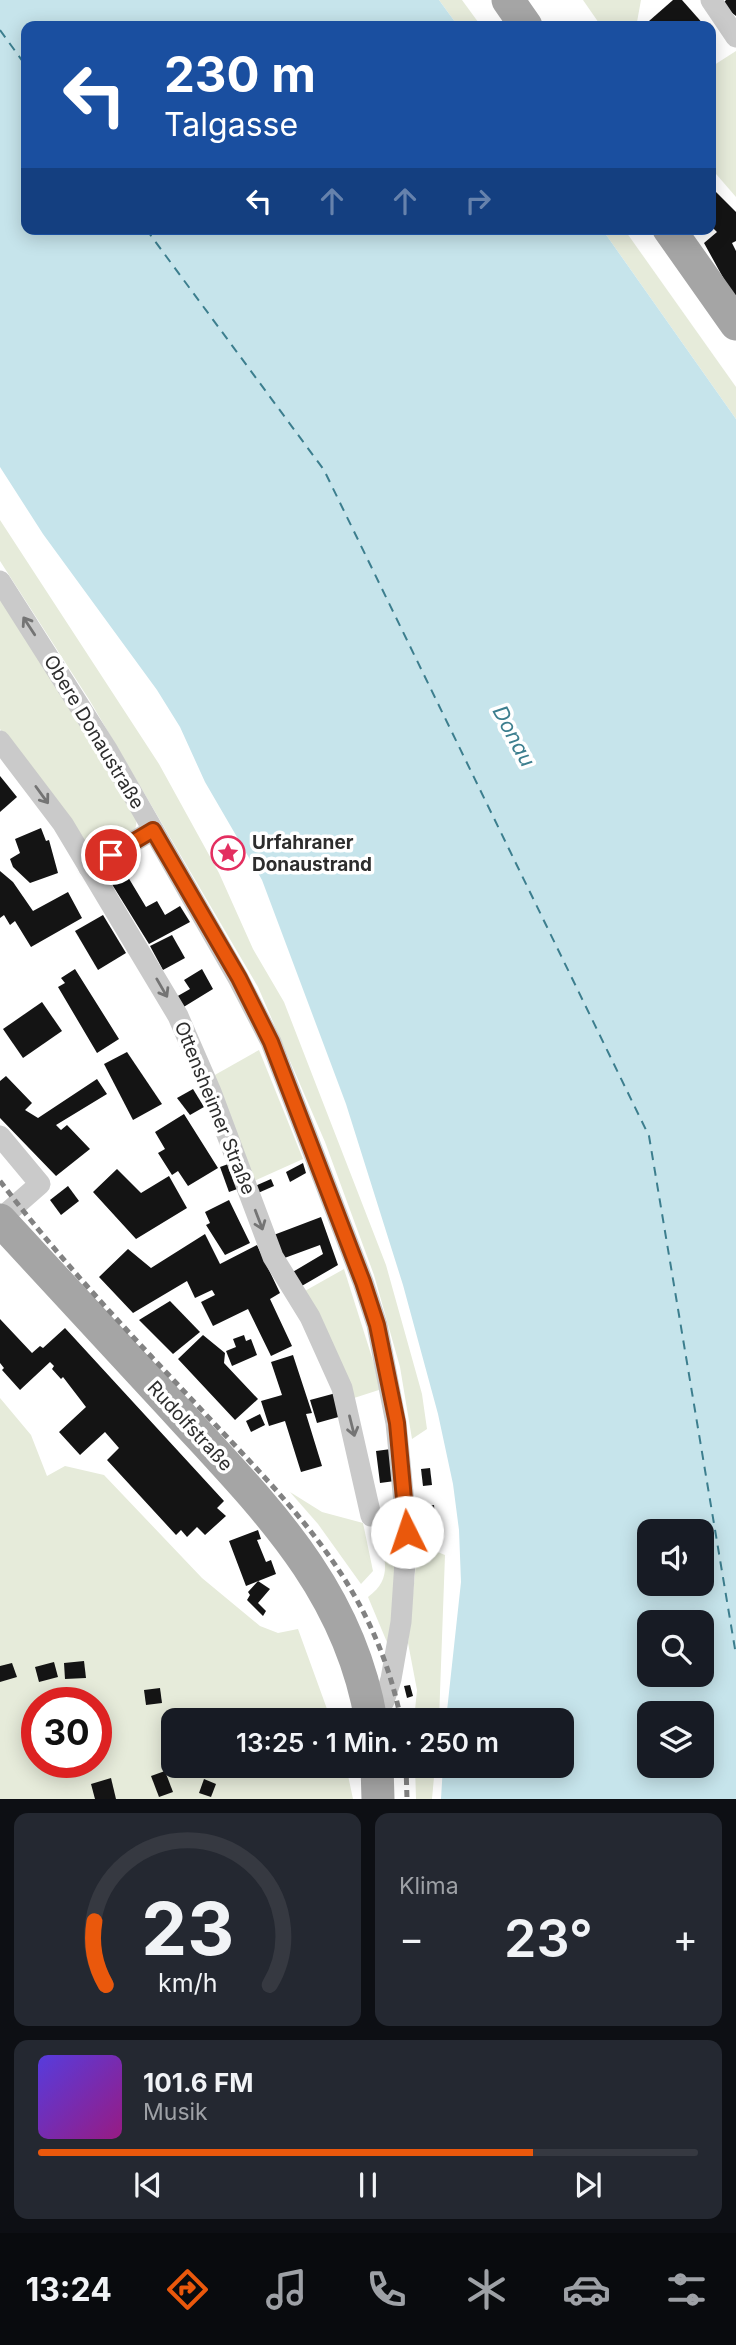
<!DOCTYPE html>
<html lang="de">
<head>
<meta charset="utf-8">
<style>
  :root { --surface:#171b24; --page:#242831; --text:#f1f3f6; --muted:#9ea1a6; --line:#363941; --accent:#ea580c }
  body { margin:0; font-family:Inter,sans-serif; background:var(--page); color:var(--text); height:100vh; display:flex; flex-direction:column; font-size:26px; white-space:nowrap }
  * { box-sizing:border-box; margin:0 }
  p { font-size:23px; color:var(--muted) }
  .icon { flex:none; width:38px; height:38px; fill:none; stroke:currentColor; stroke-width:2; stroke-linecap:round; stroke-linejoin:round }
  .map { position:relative; height:1799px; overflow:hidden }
  .side { display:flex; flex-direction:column; gap:14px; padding:14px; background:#0d0f14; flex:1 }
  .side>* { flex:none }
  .guide { position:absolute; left:21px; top:21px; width:695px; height:214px; border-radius:14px; box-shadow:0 4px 18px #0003; background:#1a4fa0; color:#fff; overflow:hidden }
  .buttons { position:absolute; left:637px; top:1519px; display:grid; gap:14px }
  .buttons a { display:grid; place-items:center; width:77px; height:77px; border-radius:14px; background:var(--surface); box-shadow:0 4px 18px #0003; font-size:35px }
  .speed { position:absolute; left:21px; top:1687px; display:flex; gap:14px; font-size:35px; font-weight:700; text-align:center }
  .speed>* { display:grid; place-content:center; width:91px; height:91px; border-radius:50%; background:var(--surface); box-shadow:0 4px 18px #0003; line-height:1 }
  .speed .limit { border:10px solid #d22; background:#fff; color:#111 }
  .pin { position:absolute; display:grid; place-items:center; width:60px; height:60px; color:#fff; margin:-30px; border:4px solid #fff; border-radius:50%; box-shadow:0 2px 7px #0007 }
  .me { position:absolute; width:77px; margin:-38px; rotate:356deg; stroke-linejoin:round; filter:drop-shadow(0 0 5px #0008) }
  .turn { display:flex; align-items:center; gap:24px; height:147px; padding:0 28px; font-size:32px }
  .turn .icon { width:91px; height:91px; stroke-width:2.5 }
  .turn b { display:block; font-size:49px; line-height:60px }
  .lanes { display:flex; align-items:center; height:66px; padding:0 28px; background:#0003; justify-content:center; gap:35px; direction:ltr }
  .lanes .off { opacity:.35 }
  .big { font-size:52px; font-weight:600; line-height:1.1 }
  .side .card { flex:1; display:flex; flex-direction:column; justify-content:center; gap:10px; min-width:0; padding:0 24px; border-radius:14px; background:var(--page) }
  .side .dial { align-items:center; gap:0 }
  .dial svg { height:182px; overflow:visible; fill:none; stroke:var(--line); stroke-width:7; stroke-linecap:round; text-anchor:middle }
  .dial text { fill:var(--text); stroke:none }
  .song { display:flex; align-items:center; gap:21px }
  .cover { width:84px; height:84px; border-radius:10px; background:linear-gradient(135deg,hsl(250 70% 55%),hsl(310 70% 35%)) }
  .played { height:7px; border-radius:4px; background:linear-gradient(90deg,var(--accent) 75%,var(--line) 75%) }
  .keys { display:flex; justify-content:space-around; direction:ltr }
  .heat { display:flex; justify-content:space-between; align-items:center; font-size:38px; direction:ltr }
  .side .tiles { flex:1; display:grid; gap:14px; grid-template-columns:1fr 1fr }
  .card:last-child { grid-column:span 2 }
  .trip { position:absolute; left:161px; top:1708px; width:413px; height:70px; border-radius:14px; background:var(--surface); box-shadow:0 4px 18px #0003; font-weight:600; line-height:70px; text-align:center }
  .tabs { display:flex; height:112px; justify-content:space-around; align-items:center; background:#090b0e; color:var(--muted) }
  .tabs .icon { width:49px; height:49px }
  .tabs .active { color:var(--accent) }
  .tabs b { font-size:32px; color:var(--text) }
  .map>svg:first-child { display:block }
  .green { fill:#e6ebda; fill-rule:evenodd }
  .water { fill:#c6e4eb; fill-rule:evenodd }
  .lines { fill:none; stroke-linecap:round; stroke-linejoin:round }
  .ferry { stroke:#3c7e8e; stroke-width:2; stroke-dasharray:9 7; stroke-linecap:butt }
  .building { fill:#141414 }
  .street { stroke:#cacaca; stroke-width:21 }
  .primary { stroke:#a5a5a5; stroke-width:33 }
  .rail { stroke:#828282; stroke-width:5; stroke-dasharray:7 5; stroke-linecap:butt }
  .oneway { stroke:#747474 }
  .route-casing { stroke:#983908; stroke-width:18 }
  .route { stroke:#ea580c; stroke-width:12 }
  .labels { text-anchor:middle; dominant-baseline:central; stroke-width:7; stroke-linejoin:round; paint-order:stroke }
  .street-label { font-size:19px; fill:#2d2d2d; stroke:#fff }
  .poi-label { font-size:19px; font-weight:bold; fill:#2d2d2d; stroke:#fff; text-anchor:start }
  .water-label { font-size:21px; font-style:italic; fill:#3c7e8e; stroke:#fff }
</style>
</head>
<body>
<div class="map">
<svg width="736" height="1799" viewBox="0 0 736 1799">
  <rect width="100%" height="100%" fill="#fff"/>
  <g class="green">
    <polygon points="439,0 462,0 481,26 458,26"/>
    <polygon points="583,0 641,0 637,22 640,26 601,26"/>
    <polygon points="736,51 736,197 710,167 711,67"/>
    <polygon points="602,229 624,229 736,387 736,419"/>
    <polygon points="0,520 159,764 219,873 253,949 284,1002 386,1265 422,1394 427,1429 412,1439 400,1367 374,1275 325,1142 258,987 90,701 0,561"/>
    <polygon points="0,595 63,693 137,818 135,832 94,853 0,729"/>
    <polygon points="259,1050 303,1159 252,1182 213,1076"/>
    <polygon points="344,1269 382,1389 354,1398 303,1292"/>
    <path d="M0 1398 31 1435 47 1476 65 1466 104 1475 202 1578 260 1626 278 1633 298 1629 331 1720H173V1766H346L353 1799H0ZM37 1703H96V1762H37Z"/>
    <polygon points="290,1492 322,1512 363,1523 373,1571 361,1584 318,1524"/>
    <path d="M393 1511 400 1516 389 1647 368 1597C399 1574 378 1551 379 1519L386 1512Z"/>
    <polygon points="418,1544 445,1555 439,1720 414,1720 417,1690 408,1643"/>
    <polygon points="415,1766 435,1766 432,1799 416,1799"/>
  </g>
  <path class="water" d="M0 0H439L458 26H26V229H602L736 419V1799H441L443 1766H562V1720H446L461 1582 459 1530 453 1484 438 1414 403 1285 346 1104 262 880 205 782 180 727 157 690 43 534 0 467ZM649 1531H702V1584H649ZM649 1622H702V1675H649ZM649 1713H702V1766H649Z"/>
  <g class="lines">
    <g class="ferry">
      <polyline points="0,30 26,66"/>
      <polyline points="146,229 324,470 649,1136 736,1655"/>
    </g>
  </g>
  <g class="building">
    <polygon points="673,0 682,0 705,26 654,26 649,21"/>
    <polygon points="726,0 736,0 736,16 722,5"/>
    <polygon points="710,186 736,212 736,241 732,243 736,251 736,301 704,243 717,232 710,225"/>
    <polygon points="0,776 17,797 0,812"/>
    <polygon points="41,828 46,841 49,840 58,873 30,883 13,867 10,859 20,853 15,839"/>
    <polygon points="96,836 100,843 93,847 89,840"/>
    <polygon points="0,871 13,882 33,911 68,892 82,918 31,947 15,921 10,925 4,915 0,918"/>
    <polygon points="125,872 146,907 157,901 165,915 180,906 190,922 149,944 110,881"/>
    <polygon points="103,915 126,953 98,970 75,931"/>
    <polygon points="172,935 185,958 163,970 150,946"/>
    <polygon points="75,969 119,1039 97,1053 58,987 65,983 61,978"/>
    <polygon points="202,969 213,989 182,1008 176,997 190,989 184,980"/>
    <polygon points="42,1002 62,1031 23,1058 3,1029"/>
    <polygon points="127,1052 162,1104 133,1120 104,1064"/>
    <polygon points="6,1076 32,1103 25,1110 38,1118 97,1079 107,1094 56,1125 61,1130 67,1125 90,1149 56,1176 0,1118 0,1081"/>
    <polygon points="193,1089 204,1107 190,1115 177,1098"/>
    <polygon points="184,1114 218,1168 188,1186 178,1171 172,1175 158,1153 165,1149 155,1132"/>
    <polygon points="231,1163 240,1188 229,1192 220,1167"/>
    <polygon points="303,1163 306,1173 290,1182 286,1172"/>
    <polygon points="117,1169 141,1193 169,1176 187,1208 136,1239 93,1192"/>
    <polygon points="271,1179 274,1186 258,1193 255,1186"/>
    <polygon points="68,1186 79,1201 61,1215 50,1200"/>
    <polygon points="229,1200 250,1243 225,1255 206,1225 210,1223 205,1212"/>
    <polygon points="321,1217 338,1265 300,1287 291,1273 323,1254 320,1245 279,1260 271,1236"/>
    <polygon points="205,1234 220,1264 257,1245 280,1293 270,1299 292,1346 271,1356 248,1309 213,1326 201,1302 215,1295 212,1290 195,1298 187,1281 133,1313 99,1277 128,1249 151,1268"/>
    <polygon points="170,1301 200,1332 173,1354 139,1320"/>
    <polygon points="0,1319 32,1353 40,1346 43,1348 65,1328 224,1501 217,1508 226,1516 205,1535 197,1527 187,1537 181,1530 176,1535 107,1460 119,1448 105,1432 80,1455 59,1432 86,1407 63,1377 61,1379 52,1369 54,1366 50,1362 20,1390 2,1370 4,1368 0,1363"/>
    <polygon points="203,1335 225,1353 224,1363 258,1399 235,1420 178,1359"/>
    <polygon points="244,1335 246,1341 251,1339 257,1355 232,1366 226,1351 236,1347 233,1339"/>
    <polygon points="293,1355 312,1413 306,1414 322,1466 301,1472 285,1421 269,1426 261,1401 282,1395 271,1362"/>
    <polygon points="336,1393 342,1416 317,1423 310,1400"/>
    <polygon points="260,1414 265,1425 251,1432 246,1421"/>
    <polygon points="391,1449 395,1481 380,1483 376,1451"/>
    <polygon points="430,1468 432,1485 423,1486 421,1469"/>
    <polygon points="434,1505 436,1524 427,1525 425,1506"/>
    <polygon points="258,1530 261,1539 257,1540 266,1562 271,1560 276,1574 246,1586 229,1541"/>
    <polygon points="258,1581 270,1589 258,1603 266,1611 263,1616 247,1600 250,1595 248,1592"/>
    <polygon points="84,1661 86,1678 65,1679 64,1663"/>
    <polygon points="54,1662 58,1677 39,1682 35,1667"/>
    <polygon points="12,1663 17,1677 0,1682 0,1666"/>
    <polygon points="410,1685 413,1696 407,1698 404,1686"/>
    <polygon points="160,1688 162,1703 146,1705 144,1690"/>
    <polygon points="96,1716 102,1736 96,1737"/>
    <polygon points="165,1771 173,1792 159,1797 151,1776"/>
    <polygon points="111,1778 116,1799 95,1799 91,1784"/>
    <polygon points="204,1779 216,1784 211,1797 199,1793"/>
  </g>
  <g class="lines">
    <g class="street">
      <polyline points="711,0 736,37"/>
      <polyline points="0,581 108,751 238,978 271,1042 363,1282 377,1325 396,1423 407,1532 401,1622 391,1679 384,1701 370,1715"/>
      <polyline points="0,741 63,824 178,1016 211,1092 273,1257 310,1317 342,1388 371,1516"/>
      <polyline points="89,868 153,830"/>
      <polyline points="0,1136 40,1184 0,1219"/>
    </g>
    <g class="primary">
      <polyline points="508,0 526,26"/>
      <polyline points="669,229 736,324"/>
      <path d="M0 1220C58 1282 115 1345 173 1407 261 1504 348 1585 371 1720"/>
      <polyline points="377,1766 378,1799"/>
    </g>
    <g class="rail">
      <path d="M0 1181C60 1260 128 1332 196 1404 289 1504 373 1581 401 1720"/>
      <polyline points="406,1766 407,1799"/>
    </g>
  </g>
  <defs><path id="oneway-shaft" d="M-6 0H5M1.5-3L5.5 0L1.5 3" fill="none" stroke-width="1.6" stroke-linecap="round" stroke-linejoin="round" transform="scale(1.75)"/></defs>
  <g class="oneway">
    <use href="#oneway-shaft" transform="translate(29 626) rotate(-123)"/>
    <use href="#oneway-shaft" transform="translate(42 795) rotate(54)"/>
    <use href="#oneway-shaft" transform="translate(162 988) rotate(60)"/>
    <use href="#oneway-shaft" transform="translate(259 1220) rotate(69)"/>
    <use href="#oneway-shaft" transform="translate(352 1426) rotate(76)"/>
  </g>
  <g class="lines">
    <defs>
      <polyline id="route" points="111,855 153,830 239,978 271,1042 363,1282 377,1325 397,1423 407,1532"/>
    </defs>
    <use href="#route" class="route-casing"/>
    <use href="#route" class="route"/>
  </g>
  <defs>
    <symbol id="sight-ring" viewBox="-11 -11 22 22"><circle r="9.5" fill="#fff" stroke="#e32f60" stroke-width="1.5"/><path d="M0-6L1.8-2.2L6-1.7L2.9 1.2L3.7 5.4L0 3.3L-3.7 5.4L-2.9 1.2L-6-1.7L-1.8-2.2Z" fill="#e32f60"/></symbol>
  </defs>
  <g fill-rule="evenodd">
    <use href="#sight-ring" x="209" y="834" width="38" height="38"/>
  </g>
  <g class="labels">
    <g class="street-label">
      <text transform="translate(94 732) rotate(59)">Obere Donaustraße</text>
      <text transform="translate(215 1108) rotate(68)">Ottensheimer Straße</text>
      <text transform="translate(190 1426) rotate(47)">Rudolfstraße</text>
    </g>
    <g class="poi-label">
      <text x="252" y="842">Urfahraner<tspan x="252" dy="22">Donaustrand</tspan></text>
    </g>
    <g class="water-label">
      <text transform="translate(514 736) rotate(62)">Donau</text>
    </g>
  </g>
</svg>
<div class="buttons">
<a><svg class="icon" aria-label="sound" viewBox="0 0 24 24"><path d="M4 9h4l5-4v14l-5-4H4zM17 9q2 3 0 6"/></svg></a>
<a><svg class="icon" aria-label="search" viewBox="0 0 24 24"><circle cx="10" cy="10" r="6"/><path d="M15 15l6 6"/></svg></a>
<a><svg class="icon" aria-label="layers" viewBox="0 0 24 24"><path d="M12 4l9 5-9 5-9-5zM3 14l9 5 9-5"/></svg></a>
</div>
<div class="speed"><div class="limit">30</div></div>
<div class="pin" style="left:111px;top:855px;background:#d93025"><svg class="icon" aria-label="arrive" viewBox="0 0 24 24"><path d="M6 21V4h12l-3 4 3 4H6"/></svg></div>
<svg class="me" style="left:407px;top:1532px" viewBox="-20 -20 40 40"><circle r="19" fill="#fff"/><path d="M0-13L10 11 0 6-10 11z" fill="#ea580c"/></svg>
<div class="trip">13:25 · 1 Min. · 250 m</div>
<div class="guide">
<div class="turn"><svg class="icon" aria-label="left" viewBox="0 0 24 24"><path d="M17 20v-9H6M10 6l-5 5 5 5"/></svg><div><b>230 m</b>Talgasse</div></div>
<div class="lanes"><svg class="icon" aria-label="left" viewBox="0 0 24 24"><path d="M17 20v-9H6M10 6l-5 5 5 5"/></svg><svg class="icon off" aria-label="ahead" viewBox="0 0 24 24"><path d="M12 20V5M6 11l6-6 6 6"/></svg><svg class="icon off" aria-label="ahead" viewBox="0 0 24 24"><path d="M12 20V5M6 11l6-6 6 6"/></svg><svg class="icon off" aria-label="right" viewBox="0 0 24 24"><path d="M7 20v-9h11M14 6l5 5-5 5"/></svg></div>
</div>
</div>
<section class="side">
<div class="tiles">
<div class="card dial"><svg viewBox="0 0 100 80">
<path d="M14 69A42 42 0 1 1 86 69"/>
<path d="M14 69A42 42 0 0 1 9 41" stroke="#ea580c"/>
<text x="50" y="56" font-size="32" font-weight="700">23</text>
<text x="50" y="72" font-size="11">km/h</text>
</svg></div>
<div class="card"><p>Klima</p>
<div class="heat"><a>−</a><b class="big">23°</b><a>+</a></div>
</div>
<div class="card">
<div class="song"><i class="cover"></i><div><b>101.6 FM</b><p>Musik</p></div></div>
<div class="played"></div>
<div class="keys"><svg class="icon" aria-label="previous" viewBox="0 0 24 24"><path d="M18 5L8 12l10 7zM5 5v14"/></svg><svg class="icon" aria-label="pause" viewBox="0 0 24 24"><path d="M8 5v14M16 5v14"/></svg><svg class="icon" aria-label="next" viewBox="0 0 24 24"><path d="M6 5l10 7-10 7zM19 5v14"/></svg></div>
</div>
</div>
</section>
<nav class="tabs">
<b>13:24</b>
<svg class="icon active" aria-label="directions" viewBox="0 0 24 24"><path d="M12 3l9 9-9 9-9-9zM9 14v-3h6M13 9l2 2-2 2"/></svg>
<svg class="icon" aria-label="music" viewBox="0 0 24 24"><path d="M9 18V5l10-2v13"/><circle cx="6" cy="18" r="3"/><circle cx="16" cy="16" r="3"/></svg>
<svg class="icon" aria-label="phone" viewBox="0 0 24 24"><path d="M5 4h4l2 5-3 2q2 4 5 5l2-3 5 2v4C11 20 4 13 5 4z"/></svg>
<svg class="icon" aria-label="climate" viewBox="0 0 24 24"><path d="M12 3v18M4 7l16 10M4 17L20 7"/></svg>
<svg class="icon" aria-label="car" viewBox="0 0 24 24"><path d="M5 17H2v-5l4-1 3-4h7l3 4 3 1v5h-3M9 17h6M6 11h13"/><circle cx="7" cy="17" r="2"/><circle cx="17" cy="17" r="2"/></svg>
<svg class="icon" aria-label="filters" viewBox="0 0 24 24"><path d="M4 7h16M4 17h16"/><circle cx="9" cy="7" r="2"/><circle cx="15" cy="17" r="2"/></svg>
</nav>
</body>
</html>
